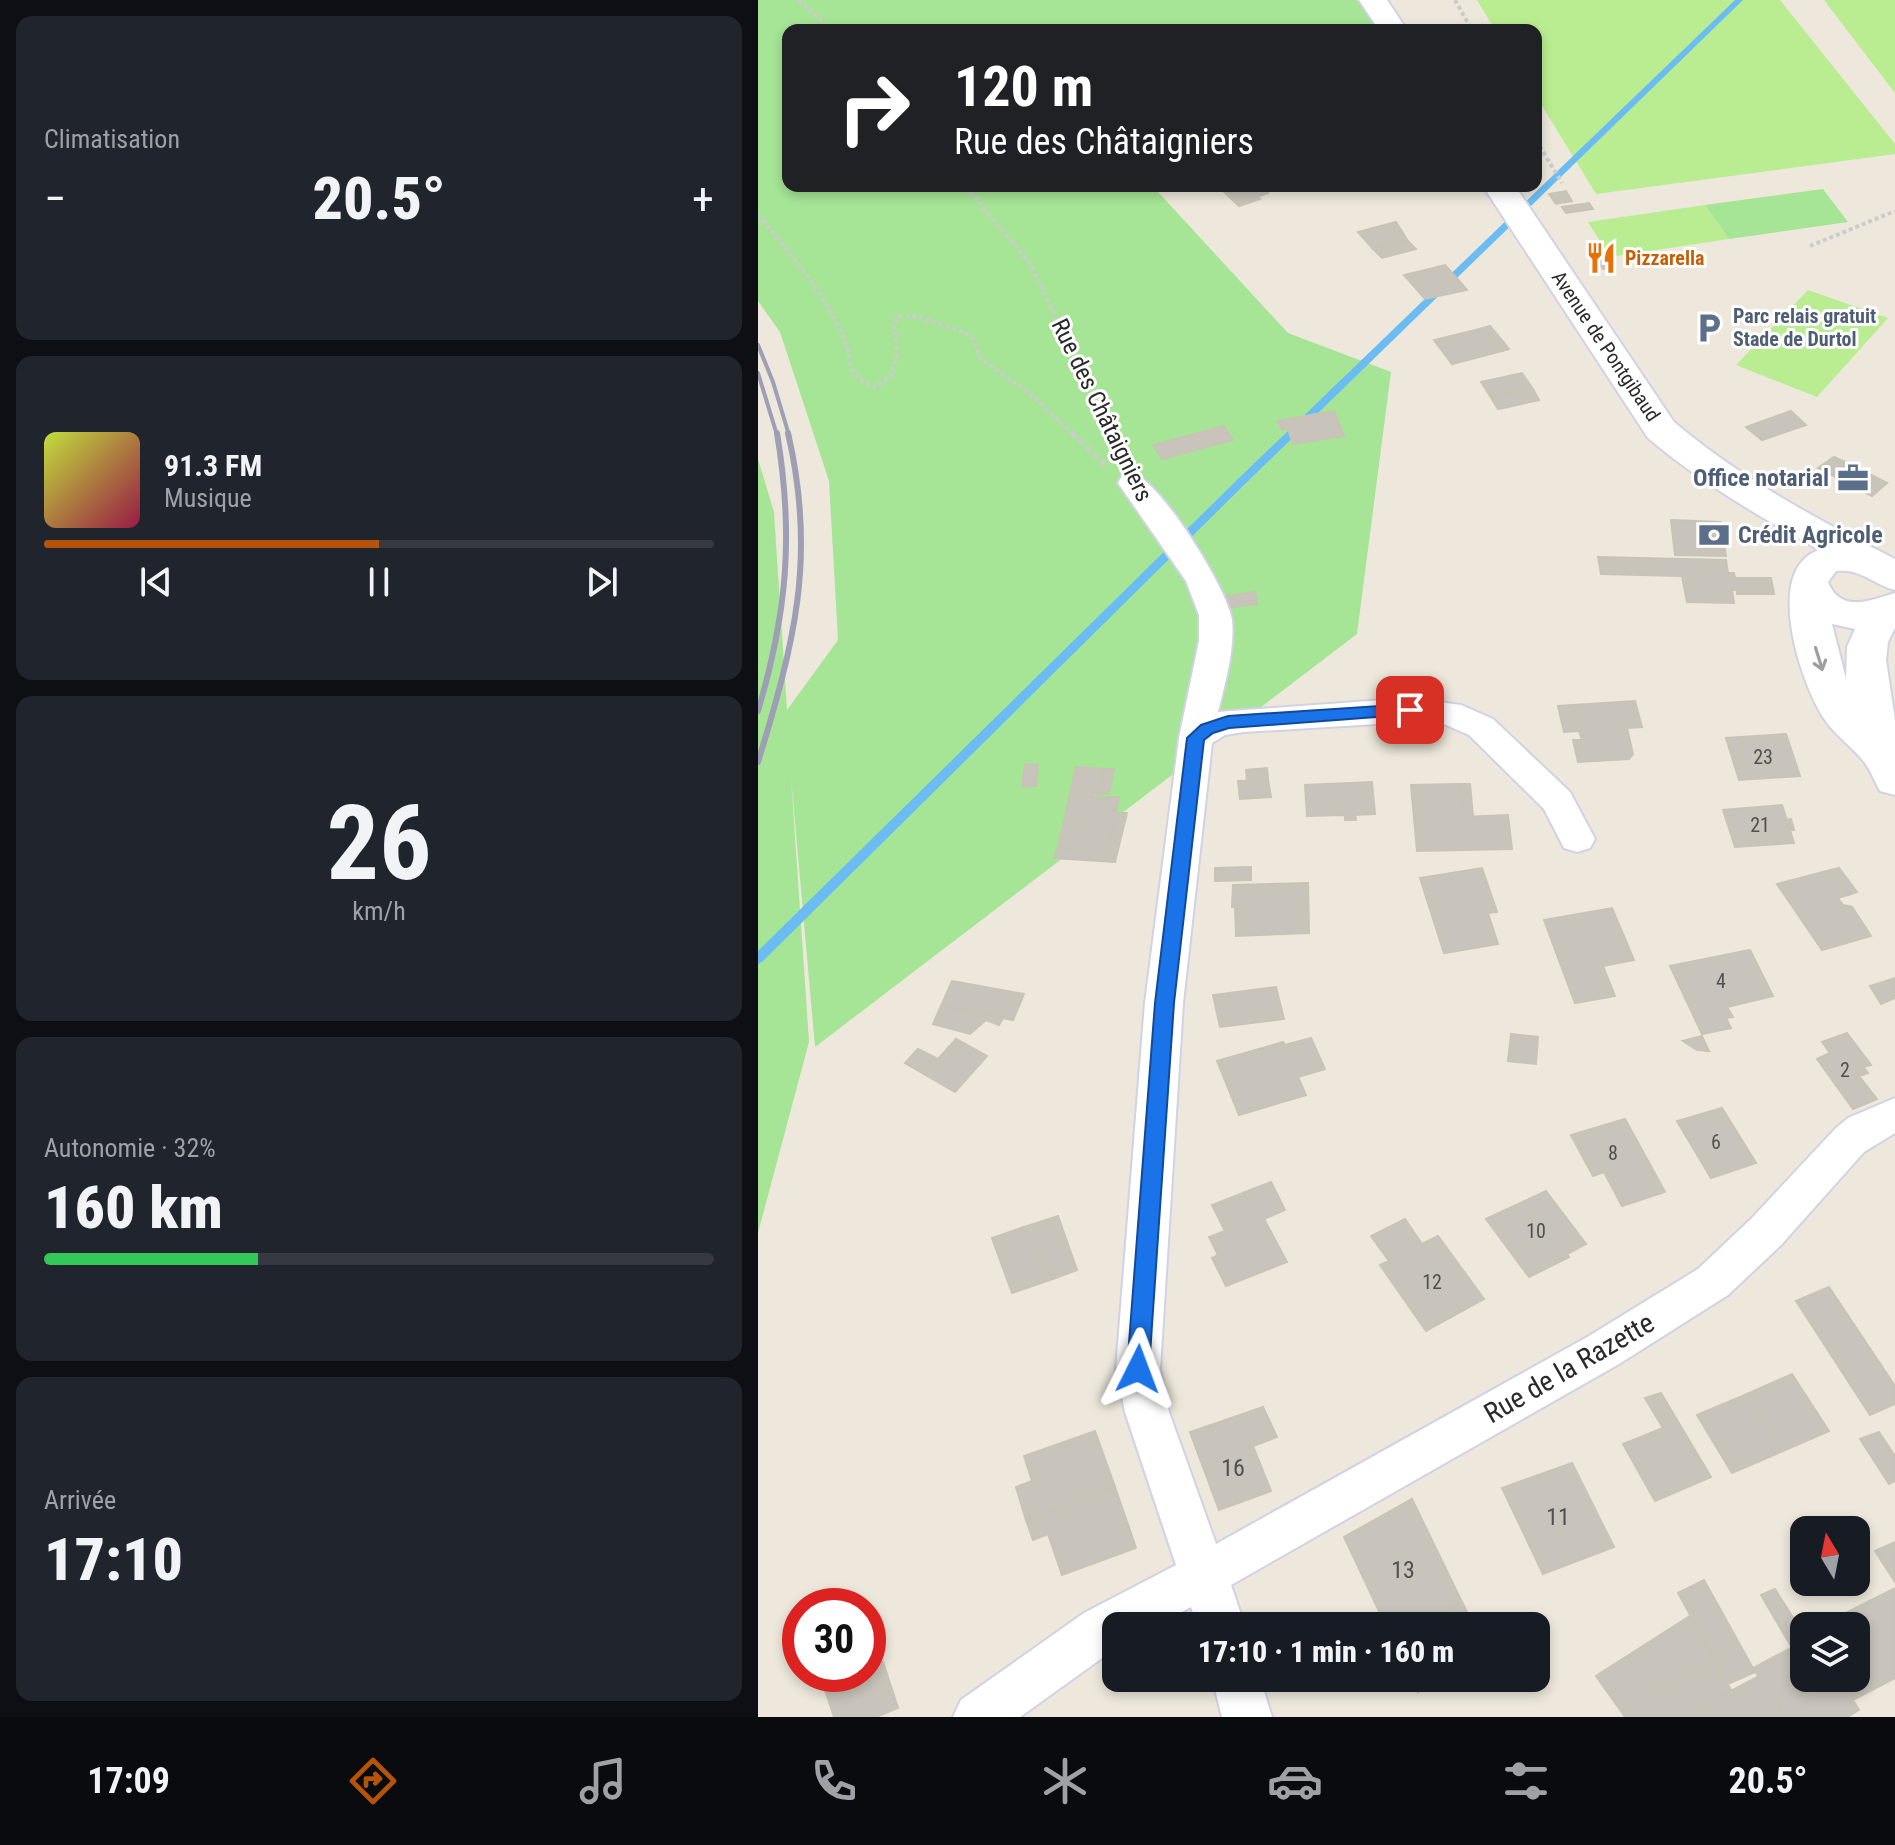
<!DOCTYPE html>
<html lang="fr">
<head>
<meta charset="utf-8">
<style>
  :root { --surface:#171b24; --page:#20242c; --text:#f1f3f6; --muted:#9ea1a6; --line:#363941; --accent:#b45309 }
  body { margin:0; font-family:"Roboto Condensed",sans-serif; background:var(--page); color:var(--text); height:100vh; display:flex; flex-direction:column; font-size:30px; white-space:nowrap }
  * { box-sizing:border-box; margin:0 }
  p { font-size:26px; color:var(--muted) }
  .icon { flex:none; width:44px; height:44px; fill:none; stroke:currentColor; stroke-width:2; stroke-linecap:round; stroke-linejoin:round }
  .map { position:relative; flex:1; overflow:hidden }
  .drawer { display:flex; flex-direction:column; gap:16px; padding:16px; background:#0d0f14; width:758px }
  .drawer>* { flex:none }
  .hud { position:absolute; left:24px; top:24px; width:760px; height:168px; border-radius:16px; box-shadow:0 4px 12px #0003; background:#202124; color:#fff; overflow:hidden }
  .needle { width:52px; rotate:350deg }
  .buttons { position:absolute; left:1032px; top:1516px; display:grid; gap:16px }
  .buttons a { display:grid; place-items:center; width:80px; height:80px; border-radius:16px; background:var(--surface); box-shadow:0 4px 12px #0003; font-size:40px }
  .speed { position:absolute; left:24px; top:1588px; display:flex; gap:16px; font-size:40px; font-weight:700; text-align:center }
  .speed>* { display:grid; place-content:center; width:104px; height:104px; border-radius:50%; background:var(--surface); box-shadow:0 4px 12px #0003; line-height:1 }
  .speed .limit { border:12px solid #d22; background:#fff; color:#111 }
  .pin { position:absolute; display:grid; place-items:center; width:68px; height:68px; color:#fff; margin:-34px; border-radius:16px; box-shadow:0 4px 12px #0006 }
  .me { position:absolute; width:88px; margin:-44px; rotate:3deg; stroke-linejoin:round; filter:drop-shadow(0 0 6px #0008) }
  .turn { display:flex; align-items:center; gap:28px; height:168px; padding:0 40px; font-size:36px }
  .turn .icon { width:104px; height:104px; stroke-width:2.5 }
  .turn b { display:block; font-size:56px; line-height:68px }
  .big { font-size:60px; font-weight:800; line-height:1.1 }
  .drawer .card { flex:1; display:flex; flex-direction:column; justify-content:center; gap:12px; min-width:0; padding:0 28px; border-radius:16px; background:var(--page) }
  .drawer .dial { align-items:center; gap:0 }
  .dial b { font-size:104px; line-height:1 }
  .song { display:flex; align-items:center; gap:24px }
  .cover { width:96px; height:96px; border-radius:12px; background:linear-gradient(135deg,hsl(70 70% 55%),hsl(340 70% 35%)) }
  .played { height:8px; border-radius:4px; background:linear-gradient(90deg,var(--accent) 50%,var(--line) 50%) }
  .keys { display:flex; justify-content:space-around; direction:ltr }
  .heat { display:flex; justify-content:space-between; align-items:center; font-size:44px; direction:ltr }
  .charge { height:12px; border-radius:6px; background:linear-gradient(90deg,#34c759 32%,var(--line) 0) }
  .trip { position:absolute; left:344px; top:1612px; width:448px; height:80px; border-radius:16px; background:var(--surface); box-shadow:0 4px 12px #0003; font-weight:800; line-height:80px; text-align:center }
  .tabs { display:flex; height:128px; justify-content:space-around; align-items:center; background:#090b0e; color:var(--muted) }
  .tabs .icon { width:56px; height:56px }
  .tabs .current { color:var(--accent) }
  .tabs b { font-size:36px; color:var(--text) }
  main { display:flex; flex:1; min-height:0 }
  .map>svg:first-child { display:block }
  .green { fill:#a6e596 }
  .pitch { fill:#baed91 }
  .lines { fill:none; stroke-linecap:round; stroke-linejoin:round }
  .stream { fill:#6abcf3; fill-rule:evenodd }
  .building { fill:#c8c4bb; stroke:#c8c4b5; stroke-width:2 }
  .minor-casing { stroke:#d1d2e4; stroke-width:4 }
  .secondary-casing { stroke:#d1d2e4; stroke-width:4 }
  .path-far1 { stroke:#ccc; stroke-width:4; stroke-dasharray:4 3; stroke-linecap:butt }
  .path { stroke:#ccc; stroke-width:5; stroke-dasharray:6 4; stroke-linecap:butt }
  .minor { fill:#fff; fill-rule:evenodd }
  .secondary { fill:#fff; fill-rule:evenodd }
  .rail-far1 { stroke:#9e9eb5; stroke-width:4 }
  .rail { stroke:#9e9eb5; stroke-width:6 }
  .oneway { stroke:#9f9f9f }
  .route { fill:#1a73e8; stroke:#114b97; stroke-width:2 }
  .labels { text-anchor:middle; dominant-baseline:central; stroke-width:6; stroke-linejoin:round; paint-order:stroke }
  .far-food-label { font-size:20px; font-weight:bold; fill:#c56008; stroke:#fff; text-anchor:start }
  .far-service-label { font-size:20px; font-weight:bold; fill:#4e5e75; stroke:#fff; text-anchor:start }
  .far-street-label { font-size:20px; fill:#2a2a2a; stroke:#fff }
  .number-label { font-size:20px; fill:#52504e }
  .street-label { font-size:24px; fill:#2a2a2a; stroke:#fff }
  .service-label { font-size:24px; font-weight:bold; fill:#4e5e75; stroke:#fff; text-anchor:end }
  .near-number-label { font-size:24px; fill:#52504e }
  .near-street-label { font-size:28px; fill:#2a2a2a; stroke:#fff }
</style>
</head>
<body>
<main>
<section class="drawer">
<div class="card"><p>Climatisation</p>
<div class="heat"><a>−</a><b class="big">20.5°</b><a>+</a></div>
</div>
<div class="card">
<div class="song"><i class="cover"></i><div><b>91.3 FM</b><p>Musique</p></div></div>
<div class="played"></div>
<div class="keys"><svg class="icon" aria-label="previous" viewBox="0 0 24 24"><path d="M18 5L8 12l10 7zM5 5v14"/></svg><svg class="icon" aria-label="pause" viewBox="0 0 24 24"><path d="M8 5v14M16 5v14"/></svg><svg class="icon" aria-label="next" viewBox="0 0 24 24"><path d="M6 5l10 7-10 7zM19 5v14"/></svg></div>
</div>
<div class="card dial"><b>26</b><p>km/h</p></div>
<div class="card"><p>Autonomie · 32%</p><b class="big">160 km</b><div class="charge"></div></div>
<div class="card"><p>Arrivée</p><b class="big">17:10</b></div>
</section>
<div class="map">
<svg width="1137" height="1717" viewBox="0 0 1137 1717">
  <rect width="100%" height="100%" fill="#ede8db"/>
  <g class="green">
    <polygon points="0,0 600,0 620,30 30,30 30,186 420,186 400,192 530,333 633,372 599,634 57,1047 33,777 51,1042 0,1233 0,459 16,512 29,710 80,640 71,481 22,332 0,301"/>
    <polygon points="1065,189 1090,222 971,239 947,205"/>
  </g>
  <g class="pitch">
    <polygon points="719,0 1022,0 1137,144 1137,154 838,194 778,96 778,30 737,30"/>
    <polygon points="1066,0 1137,0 1137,93"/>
    <polygon points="947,205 971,239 852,257 830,222"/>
    <polygon points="1050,290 1130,318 1059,397 978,365"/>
  </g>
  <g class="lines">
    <polygon class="stream" points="977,0 985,0 489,482 4,962 0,964 0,951 481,478"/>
  </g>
  <g class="building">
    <polygon points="468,186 503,186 510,193 499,197 502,199 481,206 462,188"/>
    <polygon points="808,191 814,201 798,204 791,194"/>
    <polygon points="831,203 835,209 808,213 804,207"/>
    <polygon points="638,222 650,241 615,249 600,232"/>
    <polygon points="650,241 658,249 624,258 615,249"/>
    <polygon points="841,246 856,267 845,269 830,248"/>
    <polygon points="687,265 709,290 667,299 646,275"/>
    <polygon points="732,326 751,349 744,351 725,328"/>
    <polygon points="725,328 744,351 694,364 676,340"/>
    <polygon points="764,373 775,389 732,396 723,382"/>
    <polygon points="775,389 781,400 740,409 732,396"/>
    <polygon points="576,411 586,436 535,444 530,429 524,430 519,421"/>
    <polygon points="1033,411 1048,425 1004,440 988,427"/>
    <polygon points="466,426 475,440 404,459 395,445"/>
    <polygon points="1076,457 1094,465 1129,483 1114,496 1060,468"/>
    <polygon points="913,520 963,522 968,556 917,555"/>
    <polygon points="840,557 968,560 970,573 976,573 977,578 1013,578 1016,594 979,594 979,590 974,590 976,603 929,602 924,576 843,574"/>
    <polygon points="497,592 499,604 468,608 466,596"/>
    <polygon points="877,701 884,727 869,728 875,754 871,759 820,762 815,740 824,740 821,731 806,732 800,706"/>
    <polygon points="1028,734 1042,776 981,780 968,738"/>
    <polygon points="267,764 280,765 278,786 264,787"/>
    <polygon points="318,767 346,769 342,794 336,793 335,798 311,798"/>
    <polygon points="509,768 510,779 489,781 488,770"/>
    <polygon points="346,769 356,769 351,793 342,794"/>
    <polygon points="510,780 513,797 482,799 480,781"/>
    <polygon points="614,782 617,814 597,815 598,820 587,820 587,815 549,816 547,785"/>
    <polygon points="702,784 712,784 715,816 706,817"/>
    <polygon points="702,784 706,817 750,815 754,849 659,851 653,785"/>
    <polygon points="361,797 350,854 300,848 311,798"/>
    <polygon points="1024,805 1029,820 1033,819 1036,830 1032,830 1036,843 977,847 965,810"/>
    <polygon points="358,813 369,813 357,862 296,858 300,848 350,854"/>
    <polygon points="493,867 493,880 457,881 457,868"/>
    <polygon points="724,868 739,912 730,913 740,944 686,953 662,878"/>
    <polygon points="1081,868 1099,892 1090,895 1073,870"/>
    <polygon points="1073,870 1090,895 1080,898 1085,905 1094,907 1113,936 1064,950 1019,884"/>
    <polygon points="550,883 551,933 478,936 477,907 474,907 475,885"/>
    <polygon points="854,908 876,960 845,966 857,996 817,1003 786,920"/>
    <polygon points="992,950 1015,996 969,1007 975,1017 968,1018 973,1028 944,1034 912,966"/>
    <polygon points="1137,978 1137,998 1123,1004 1112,986"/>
    <polygon points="194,981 266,994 255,1020 183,1006"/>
    <polygon points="518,987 526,1019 462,1027 455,995"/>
    <polygon points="183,1006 245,1018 241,1025 228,1020 212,1034 175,1024"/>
    <polygon points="1089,1033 1113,1065 1105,1067 1110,1073 1101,1076 1119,1099 1095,1109 1059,1059 1072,1053 1064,1042"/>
    <polygon points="753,1034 780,1037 778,1064 750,1061"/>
    <polygon points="944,1036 951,1051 939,1050 925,1041"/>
    <polygon points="553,1038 567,1069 540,1077 548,1095 481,1115 459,1061 525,1042 527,1045"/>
    <polygon points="198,1039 229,1056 197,1092 147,1063 160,1049 180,1059"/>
    <polygon points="964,1108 998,1163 953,1178 919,1121"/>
    <polygon points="867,1119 907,1192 864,1206 846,1172 835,1176 813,1135"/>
    <polygon points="513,1182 527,1210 506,1219 529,1262 468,1286 454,1258 460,1255 451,1237 467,1231 454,1205"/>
    <polygon points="788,1191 828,1244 809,1254 811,1257 771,1277 728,1219"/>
    <polygon points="300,1216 319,1270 295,1279 266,1227"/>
    <polygon points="647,1219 664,1244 680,1236 726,1299 668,1331 622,1265 631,1261 613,1236"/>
    <polygon points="266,1227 295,1279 254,1293 234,1238"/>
    <polygon points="1071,1287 1137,1386 1137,1404 1112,1415 1038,1301"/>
    <polygon points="1034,1374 1071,1431 1025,1451 989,1394"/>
    <polygon points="903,1393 953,1477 897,1501 865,1444 905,1428 887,1398"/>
    <polygon points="989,1394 1025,1451 974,1473 939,1415"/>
    <polygon points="505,1407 519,1437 495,1446 513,1491 461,1510 432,1432"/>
    <polygon points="337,1431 357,1487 268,1520 258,1487 274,1481 266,1456"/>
    <polygon points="1121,1432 1137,1456 1137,1481 1131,1484 1102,1439"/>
    <polygon points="814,1463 856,1547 785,1574 744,1488"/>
    <polygon points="357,1487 378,1548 304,1575 290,1534 275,1540 268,1520"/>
    <polygon points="654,1499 704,1602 655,1626 628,1626 586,1537"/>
    <polygon points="1137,1542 1137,1582 1117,1551"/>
    <polygon points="946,1580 997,1672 970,1684 920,1593"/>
    <polygon points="1137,1588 1137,1678 1095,1700 1081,1678 1098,1678 1098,1626 1062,1626"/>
    <polygon points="1017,1589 1046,1635 1046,1641 1034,1648 1003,1595"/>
    <polygon points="704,1602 716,1626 655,1626"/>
    <polygon points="932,1616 956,1660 865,1714 838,1676"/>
    <polygon points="1046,1641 1046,1678 1081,1678 1101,1710 1089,1717 1028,1717 995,1668"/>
    <polygon points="956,1660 973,1690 930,1717 867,1717 865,1714"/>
    <polygon points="125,1662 140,1708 118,1717 76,1717 66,1687 98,1674 110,1674 110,1669"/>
    <polygon points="1001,1676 1028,1717 930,1717 963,1696"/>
    <polygon points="653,1678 692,1678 660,1692"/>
  </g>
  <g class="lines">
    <defs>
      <g id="minor">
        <path d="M375 474C402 480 470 590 474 620 477 650 467 683 460 712L652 698 703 705 735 719 812 792 837 839 832 848 819 852 806 848 786 809 711 735 686 724 652 722 486 732 467 735 454 743 425 1003 402 1369 411 1412 458 1544 831 1336 940 1269 993 1219 1078 1128 1090 1118 1137 1098V1133L1106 1152 1023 1245 970 1295 861 1364 473 1585 487 1626H439L433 1607 398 1626H358V1648L262 1717H195L203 1700 326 1613 418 1565 367 1412 358 1369 387 1003 421 738 441 641V615L428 581 360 483 364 476Z"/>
        <polygon points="454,1678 502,1678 514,1717 464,1717"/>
      </g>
      <g id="secondary">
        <polygon points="601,0 629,0 649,30 621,30"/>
        <path d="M725 186H757L916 422C982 478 1060 520 1137 559V590C1115 584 1102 568 1078 571L1070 582C1083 614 1113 600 1137 593V628L1130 642 1128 660 1137 720V795L1122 791C1117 782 1113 771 1107 763 1095 747 1076 735 1065 717 1042 681 1005 569 1061 550 1001 516 943 483 890 438ZM1074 624 1097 629 1089 647 1088 679Z"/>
      </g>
    </defs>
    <use href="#minor" class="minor-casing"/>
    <use href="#secondary" class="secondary-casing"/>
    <g class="path-far1">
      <polyline points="41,0 73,30"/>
      <polyline points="697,0 714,30"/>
      <polyline points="778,140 804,183"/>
      <polyline points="207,186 271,262 355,435"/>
      <path d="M0 215C31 252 63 289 84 333 97 360 83 374 117 387L133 376 139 354 136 326 140 316 161 317 206 332 215 339 222 358 276 397 316 435"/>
      <polyline points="1052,246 1137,211"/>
    </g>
    <g class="path">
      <polyline points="314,433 347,465"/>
      <polyline points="354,433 365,455"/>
    </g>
    <use href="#minor" class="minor"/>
    <use href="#secondary" class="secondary"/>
    <g class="rail-far1">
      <polyline points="0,345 15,382 31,435"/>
      <polyline points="0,373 19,435"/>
    </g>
    <g class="rail">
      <path d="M0 711C29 613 36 535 19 433"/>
      <path d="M0 762C36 644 59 558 30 433"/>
    </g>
  </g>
  <defs><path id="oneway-shaft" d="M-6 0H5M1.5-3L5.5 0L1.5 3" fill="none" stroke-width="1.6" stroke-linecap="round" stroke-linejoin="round" transform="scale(2)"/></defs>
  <use class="oneway" href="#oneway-shaft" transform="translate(1061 659) rotate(73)"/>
  <polygon class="route" points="652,704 661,710 658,714 471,728 455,733 446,740 416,1003 391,1369 387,1376 380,1379 372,1376 369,1369 397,1003 429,738 443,725 470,716"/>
  <defs>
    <symbol id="restaurant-bare" viewBox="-9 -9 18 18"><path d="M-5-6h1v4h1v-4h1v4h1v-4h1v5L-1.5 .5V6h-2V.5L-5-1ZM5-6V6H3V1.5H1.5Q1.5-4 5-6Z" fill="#e8710a" stroke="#fff" stroke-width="2.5" paint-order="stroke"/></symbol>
    <symbol id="parking-bare" viewBox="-9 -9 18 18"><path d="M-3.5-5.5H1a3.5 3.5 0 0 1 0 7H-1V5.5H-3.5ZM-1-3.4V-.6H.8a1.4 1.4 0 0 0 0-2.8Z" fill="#5c6f8a" stroke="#fff" stroke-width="2.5" paint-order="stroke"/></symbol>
    <symbol id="office-bare" viewBox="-9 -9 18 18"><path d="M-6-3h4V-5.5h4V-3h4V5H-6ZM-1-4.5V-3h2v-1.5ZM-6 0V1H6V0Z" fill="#5c6f8a" stroke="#fff" stroke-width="2.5" paint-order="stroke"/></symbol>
    <symbol id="bank-bare" viewBox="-9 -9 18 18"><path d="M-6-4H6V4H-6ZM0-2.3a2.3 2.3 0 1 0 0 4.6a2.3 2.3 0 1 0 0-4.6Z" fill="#5c6f8a" stroke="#fff" stroke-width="2.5" paint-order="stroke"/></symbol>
  </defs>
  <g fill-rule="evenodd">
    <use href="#restaurant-bare" x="821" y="236" width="44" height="44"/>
    <use href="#parking-bare" x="929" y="306" width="44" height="44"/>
    <use href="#office-bare" x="1073" y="456" width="44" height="44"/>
    <use href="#bank-bare" x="934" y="513" width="44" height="44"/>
  </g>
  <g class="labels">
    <g class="far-food-label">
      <text x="867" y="258">Pizzarella</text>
    </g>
    <g class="far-service-label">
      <text x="975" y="316">Parc relais gratuit<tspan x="975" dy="23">Stade de Durtol</tspan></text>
    </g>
    <g class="far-street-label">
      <text transform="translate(848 346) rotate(56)">Avenue de Pontgibaud</text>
    </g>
    <g class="number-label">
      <text x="1005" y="757">23</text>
      <text x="1002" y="825">21</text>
      <text x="963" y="981">4</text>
      <text x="1087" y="1070">2</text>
      <text x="958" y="1142">6</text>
      <text x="855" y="1153">8</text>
      <text x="778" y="1231">10</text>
      <text x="674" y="1282">12</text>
    </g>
    <g class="street-label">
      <text transform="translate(344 410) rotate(64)">Rue des Châtaigniers</text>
    </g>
    <g class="service-label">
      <text x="1071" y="478">Office notarial</text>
      <text x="980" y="535" text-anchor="start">Crédit Agricole</text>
    </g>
    <g class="near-number-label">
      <text x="475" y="1468">16</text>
      <text x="800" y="1517">11</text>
      <text x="645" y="1570">13</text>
    </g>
    <g class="near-street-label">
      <text transform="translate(811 1368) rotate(-30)">Rue de la Razette</text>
    </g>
  </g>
</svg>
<div class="buttons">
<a><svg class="needle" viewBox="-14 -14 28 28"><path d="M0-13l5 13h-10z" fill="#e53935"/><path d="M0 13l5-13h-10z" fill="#9ea1a6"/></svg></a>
<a><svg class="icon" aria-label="layers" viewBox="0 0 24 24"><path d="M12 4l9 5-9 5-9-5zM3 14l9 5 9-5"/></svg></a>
</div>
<div class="speed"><div class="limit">30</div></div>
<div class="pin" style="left:652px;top:710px;background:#d93025"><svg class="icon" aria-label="arrive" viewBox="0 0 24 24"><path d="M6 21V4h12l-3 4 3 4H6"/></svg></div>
<svg class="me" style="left:380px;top:1369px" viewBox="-20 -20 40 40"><path d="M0-17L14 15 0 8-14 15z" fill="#1a73e8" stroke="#fff" stroke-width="4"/></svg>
<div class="trip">17:10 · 1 min · 160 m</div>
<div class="hud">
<div class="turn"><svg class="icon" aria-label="right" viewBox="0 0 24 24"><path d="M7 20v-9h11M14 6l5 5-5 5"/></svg><div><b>120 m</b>Rue des Châtaigniers</div></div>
</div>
</div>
</main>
<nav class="tabs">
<b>17:09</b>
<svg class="icon current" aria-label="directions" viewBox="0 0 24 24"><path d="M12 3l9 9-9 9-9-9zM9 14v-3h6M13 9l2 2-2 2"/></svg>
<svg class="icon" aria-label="music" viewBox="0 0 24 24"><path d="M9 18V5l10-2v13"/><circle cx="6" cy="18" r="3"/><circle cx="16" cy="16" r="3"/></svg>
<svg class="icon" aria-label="phone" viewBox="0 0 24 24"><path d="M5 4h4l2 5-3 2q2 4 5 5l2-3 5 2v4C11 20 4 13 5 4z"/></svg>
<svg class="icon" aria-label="climate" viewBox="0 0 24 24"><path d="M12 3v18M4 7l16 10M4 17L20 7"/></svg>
<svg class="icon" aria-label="car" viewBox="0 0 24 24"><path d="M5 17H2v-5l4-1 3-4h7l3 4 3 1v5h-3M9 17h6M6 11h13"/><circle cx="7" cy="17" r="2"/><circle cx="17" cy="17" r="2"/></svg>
<svg class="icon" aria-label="filters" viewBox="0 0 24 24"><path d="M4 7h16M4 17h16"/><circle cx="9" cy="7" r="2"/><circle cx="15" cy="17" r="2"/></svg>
<b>20.5°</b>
</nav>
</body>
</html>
